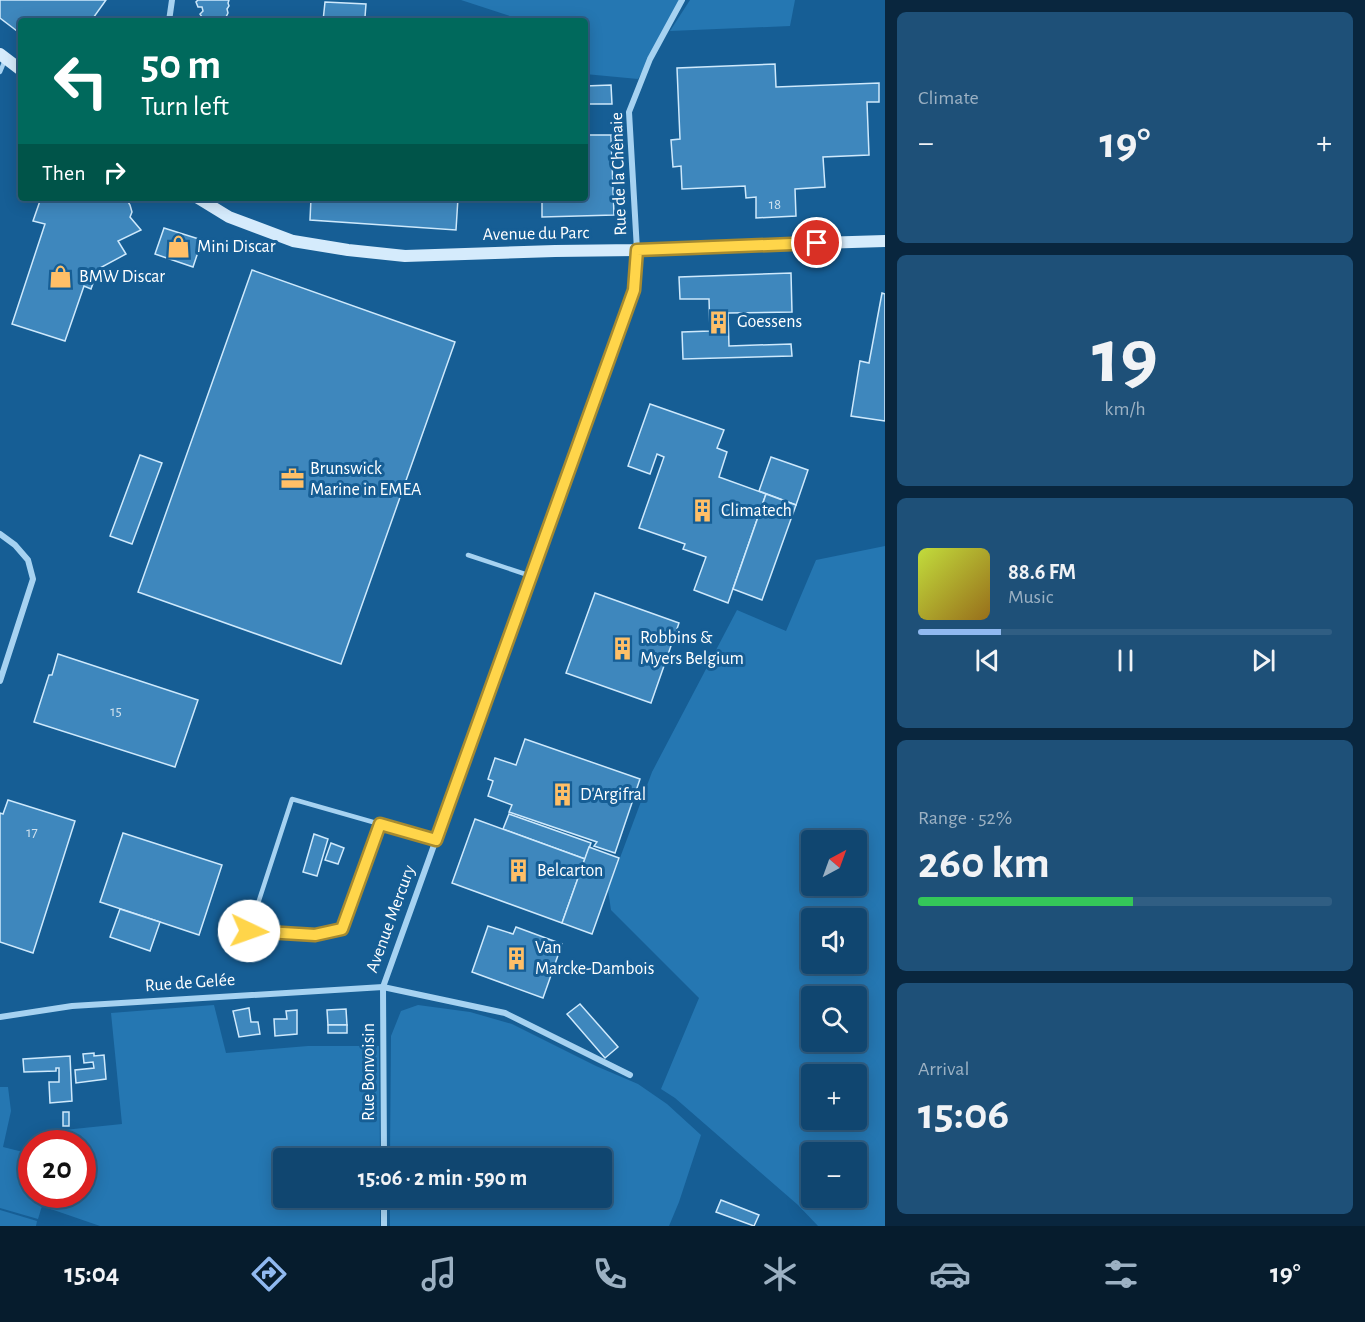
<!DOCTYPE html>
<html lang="en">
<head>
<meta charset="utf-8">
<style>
  :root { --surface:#104670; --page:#1e5078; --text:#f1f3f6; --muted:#9cb1c3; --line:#305e83; --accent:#90b9f0 }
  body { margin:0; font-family:"Alegreya Sans",sans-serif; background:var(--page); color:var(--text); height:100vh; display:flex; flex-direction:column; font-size:22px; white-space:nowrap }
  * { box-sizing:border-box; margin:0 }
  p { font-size:20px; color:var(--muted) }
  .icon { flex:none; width:33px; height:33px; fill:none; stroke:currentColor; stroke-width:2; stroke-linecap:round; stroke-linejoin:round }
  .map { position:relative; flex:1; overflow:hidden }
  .panel { display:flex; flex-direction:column; gap:12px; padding:12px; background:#09263e; width:480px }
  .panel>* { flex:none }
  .hud { position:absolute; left:18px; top:18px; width:570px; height:183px; border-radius:6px; box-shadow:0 3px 15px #0003,0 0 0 2px var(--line); background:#00695c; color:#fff; overflow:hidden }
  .needle { width:39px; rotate:41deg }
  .tools { position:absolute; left:801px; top:830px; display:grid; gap:12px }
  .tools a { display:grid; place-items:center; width:66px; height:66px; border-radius:6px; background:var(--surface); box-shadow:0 3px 15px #0003,0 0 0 2px var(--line); font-size:30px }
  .speed { position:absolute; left:18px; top:1130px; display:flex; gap:12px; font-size:30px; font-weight:700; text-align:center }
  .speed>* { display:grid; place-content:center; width:78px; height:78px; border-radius:50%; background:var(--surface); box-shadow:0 3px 15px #0003,0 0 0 2px var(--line); line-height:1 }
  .speed .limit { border:9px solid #d22; background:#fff; color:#111 }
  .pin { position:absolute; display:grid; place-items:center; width:51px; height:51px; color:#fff; margin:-26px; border:3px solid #fff; border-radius:50%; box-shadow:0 2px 6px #0007 }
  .me { position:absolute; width:66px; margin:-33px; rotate:93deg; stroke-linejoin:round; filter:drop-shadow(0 0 4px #0008) }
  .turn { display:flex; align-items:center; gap:21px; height:126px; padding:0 24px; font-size:27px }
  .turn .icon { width:78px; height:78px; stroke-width:2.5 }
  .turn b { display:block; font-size:42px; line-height:51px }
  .then { display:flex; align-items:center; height:57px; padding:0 24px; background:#0003; gap:12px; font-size:22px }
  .big { font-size:45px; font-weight:600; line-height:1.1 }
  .panel .widget { flex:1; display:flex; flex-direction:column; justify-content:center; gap:9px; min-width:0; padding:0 21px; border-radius:9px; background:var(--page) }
  .panel .dial { align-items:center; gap:0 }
  .dial b { font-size:78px; line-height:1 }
  .song { display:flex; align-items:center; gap:18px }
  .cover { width:72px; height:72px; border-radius:9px; background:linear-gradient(135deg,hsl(70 70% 55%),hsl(40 70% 35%)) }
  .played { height:6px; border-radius:3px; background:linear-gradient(90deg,var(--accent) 20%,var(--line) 20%) }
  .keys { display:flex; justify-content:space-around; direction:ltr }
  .heat { display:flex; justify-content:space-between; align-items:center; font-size:33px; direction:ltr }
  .charge { height:9px; border-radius:4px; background:linear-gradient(90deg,#34c759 52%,var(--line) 0) }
  .trip { position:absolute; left:273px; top:1148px; width:339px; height:60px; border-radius:6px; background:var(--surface); box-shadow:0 3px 15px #0003,0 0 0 2px var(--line); font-weight:600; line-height:60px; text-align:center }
  .tabs { display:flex; height:96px; justify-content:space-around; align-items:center; background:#061c2d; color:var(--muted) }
  .tabs .icon { width:42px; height:42px }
  .tabs .on { color:var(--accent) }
  .tabs b { font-size:27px; color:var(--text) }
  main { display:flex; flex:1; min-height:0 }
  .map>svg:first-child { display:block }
  .green { fill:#2577b2; fill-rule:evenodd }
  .building { fill:#3e87bd; stroke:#cee9fc; stroke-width:1.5 }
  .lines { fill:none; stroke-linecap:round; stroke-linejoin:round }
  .lane { stroke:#a6d2f1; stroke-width:4.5 }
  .street { stroke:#a6d2f1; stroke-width:6 }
  .secondary { stroke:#d5ebfc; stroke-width:12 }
  .route-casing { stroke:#a68a30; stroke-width:15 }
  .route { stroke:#ffd54a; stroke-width:10 }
  .labels { text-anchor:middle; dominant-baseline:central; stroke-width:6; stroke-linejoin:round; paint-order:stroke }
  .number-label { font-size:15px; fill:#cfe1ee }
  .street-label { font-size:18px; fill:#fff; stroke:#165e95 }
  .poi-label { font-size:18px; fill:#fff; stroke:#165e95; text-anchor:start }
</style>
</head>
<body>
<main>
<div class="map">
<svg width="885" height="1226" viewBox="0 0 885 1226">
  <rect width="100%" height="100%" fill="#165e95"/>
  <g class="green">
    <polygon points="461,0 684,0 638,79 585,74 585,21 525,21"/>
    <polygon points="690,0 795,0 790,26 670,31"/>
    <path d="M885 546V1226H818L798 1205 675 1098 661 1089 699 998 611 910 608 890 652 772 737 610 786 631 816 560ZM812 840H856V885H812ZM812 918H856V963H812ZM812 996H856V1041H812ZM812 1074H856V1119H812ZM812 1152H856V1197H812Z"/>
    <polygon points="214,1005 226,1053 308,1046 379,1046 380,1158 284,1158 284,1197 380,1197 380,1226 100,1226 42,1206 38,1219 0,1208 0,1087 8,1087 11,1111 3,1147 31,1154 32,1194 82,1194 82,1143 61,1143 64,1130 122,1124 111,1013"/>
    <polygon points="418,1005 470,1012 512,1024 596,1066 638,1084 667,1104 701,1135 679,1202 669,1226 390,1226 390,1197 602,1197 602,1158 390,1158 391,1036 401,1011"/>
    <polygon points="0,1210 37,1221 36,1226 0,1226"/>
  </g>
  <g class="building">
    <polygon points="0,0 106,0 91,21 21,21 21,34 0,18"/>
    <polygon points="198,0 229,0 228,3 229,6 227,9 228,13 226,17 228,21 199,21 202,17 200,14 203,11 202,7 198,7 196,2"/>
    <polygon points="325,2 366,4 365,17 398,19 398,21 323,21"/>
    <polygon points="775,64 776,87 879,83 879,102 867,102 869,155 823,157 825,187 795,189 796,216 756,218 756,197 746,198 745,186 682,189 681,166 673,167 671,140 680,139 677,68"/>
    <polygon points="611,85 612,104 585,104 585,86"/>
    <polygon points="585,135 611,135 614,215 542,217 542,198 585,198"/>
    <polygon points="41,198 125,198 127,200 130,205 132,212 130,217 141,230 118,241 126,254 98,269 91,289 84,286 65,341 12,324 45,224 33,221"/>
    <polygon points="311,198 458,198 456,230 310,220"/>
    <polygon points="164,228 202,240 193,267 155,254"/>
    <polygon points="252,270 455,342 341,664 138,592"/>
    <polygon points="791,273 792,312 728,313 729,346 791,344 792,356 683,359 682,332 710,331 709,299 680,299 679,277"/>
    <polygon points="882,293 885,294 885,421 851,416 860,361 869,363"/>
    <polygon points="650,404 724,430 717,448 727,452 719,477 766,494 728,603 694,590 706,557 683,549 685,544 639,528 664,457 657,454 650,474 628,466"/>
    <polygon points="140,455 162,463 132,544 110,536"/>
    <polygon points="771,457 808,470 796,505 759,491"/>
    <polygon points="766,494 796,505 762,600 733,589"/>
    <polygon points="595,593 679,623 651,703 566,673"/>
    <polygon points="58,654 198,700 175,767 34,722 49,675 52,675"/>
    <polygon points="525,739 640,779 615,853 594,846 597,842 509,812 512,805 488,796 493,781 488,779 495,758 516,765"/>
    <polygon points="8,800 75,821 33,953 0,942 0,813 3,814"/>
    <polygon points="509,814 591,843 585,859 503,829"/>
    <polygon points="475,819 585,859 562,923 452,883"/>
    <polygon points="123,833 222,865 199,935 100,902"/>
    <polygon points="314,834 328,839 317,876 303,872"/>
    <polygon points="331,843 344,848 338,864 325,860"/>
    <polygon points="589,847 619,858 592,934 562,923"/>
    <polygon points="120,909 160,922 150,951 110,937"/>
    <polygon points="488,926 513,934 516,927 562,944 543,998 472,972"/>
    <polygon points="580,1004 618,1047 605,1058 567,1014"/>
    <polygon points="249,1008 251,1022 258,1022 260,1034 239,1037 233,1011"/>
    <polygon points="346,1009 347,1025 328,1025 327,1010"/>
    <polygon points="297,1010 297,1034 275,1036 274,1019 287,1019 286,1011"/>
    <rect x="328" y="1025" width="19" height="8"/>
    <polygon points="94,1053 94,1056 104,1055 106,1079 76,1083 75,1070 94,1068 93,1062 84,1063 83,1054"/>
    <polygon points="70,1056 72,1101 50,1103 49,1082 59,1082 59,1068 56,1068 56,1071 24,1072 23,1059"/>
    <rect x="63" y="1112" width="6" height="14"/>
    <polygon points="721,1200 759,1215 754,1226 716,1212"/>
  </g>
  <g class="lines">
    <g class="lane">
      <polyline points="0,72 5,60"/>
      <polyline points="468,555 531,576"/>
      <polyline points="380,824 342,929 315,935 249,931 292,799 436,840"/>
    </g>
    <g class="street">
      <polyline points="169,21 172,0"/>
      <polyline points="0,534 15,545 28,560 33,579 0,681"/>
      <polyline points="0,1017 72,1006 383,987 505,1013 630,1075"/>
      <polyline points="384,1158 383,987 634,289 637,250 629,112 650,59 682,0"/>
      <polyline points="384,1197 384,1226"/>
    </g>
    <g class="secondary">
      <polyline points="0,54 21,70"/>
      <polyline points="198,198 229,217 293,241 348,250 405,256 555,251 637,250 750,245 885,241"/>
    </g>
  </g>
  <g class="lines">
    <defs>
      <polyline id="route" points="249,931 315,935 342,929 380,824 436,840 634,290 637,250 817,243"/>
    </defs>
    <use href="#route" class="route-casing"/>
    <use href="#route" class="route"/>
  </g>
  <defs>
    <symbol id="shop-bare" viewBox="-9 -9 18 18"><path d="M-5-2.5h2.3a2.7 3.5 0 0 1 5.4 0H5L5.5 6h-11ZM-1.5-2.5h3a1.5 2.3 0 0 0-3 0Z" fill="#ffbf67" stroke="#165e95" stroke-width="2.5" paint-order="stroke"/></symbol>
    <symbol id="building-bare" viewBox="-9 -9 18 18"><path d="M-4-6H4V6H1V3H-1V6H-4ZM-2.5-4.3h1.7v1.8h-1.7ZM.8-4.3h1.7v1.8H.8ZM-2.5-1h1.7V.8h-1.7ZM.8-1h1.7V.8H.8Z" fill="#ffbf67" stroke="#165e95" stroke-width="2.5" paint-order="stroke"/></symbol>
    <symbol id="office-bare" viewBox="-9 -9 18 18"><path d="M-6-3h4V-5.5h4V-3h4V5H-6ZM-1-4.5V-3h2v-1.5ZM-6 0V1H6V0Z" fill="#ffbf67" stroke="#165e95" stroke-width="2.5" paint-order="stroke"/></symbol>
  </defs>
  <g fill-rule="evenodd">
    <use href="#shop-bare" x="162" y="230" width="33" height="33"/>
    <use href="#shop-bare" x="44" y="260" width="33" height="33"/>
    <use href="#building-bare" x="702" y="306" width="33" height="33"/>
    <use href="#office-bare" x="276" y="462" width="33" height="33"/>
    <use href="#building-bare" x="686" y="494" width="33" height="33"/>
    <use href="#building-bare" x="606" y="632" width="33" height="33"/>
    <use href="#building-bare" x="546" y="778" width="33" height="33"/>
    <use href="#building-bare" x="502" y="854" width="33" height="33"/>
    <use href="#building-bare" x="500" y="942" width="33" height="33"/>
  </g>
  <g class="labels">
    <g class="number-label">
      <text x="775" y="204">18</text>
      <text x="116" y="711">15</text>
      <text x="32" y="832">17</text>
    </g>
    <g class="street-label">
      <text transform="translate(619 174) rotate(-92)">Rue de la Chênaie</text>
      <text transform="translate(536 234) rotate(-1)">Avenue du Parc</text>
      <text transform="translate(391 919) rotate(-70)">Avenue Mercury</text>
      <text transform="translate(190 983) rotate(-4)">Rue de Gelée</text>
      <text transform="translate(369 1072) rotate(-90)">Rue Bonvoisin</text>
    </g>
    <g class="poi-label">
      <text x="197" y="247">Mini Discar</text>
      <text x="79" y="277">BMW Discar</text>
      <text x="737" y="322">Goessens</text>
      <text x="310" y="469">Brunswick<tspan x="310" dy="21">Marine in EMEA</tspan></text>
      <text x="721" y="511">Climatech</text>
      <text x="640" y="638">Robbins &amp;<tspan x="640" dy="21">Myers Belgium</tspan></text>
      <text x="580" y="795">D'Argifral</text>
      <text x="537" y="871">Belcarton</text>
      <text x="535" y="948">Van<tspan x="535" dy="21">Marcke-Dambois</tspan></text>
    </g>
  </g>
</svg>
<div class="tools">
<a><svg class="needle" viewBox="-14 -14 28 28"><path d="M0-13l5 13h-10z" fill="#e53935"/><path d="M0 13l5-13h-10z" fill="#9cb1c3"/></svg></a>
<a><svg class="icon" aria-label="sound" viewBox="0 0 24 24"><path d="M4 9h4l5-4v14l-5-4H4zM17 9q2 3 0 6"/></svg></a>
<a><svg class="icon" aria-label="search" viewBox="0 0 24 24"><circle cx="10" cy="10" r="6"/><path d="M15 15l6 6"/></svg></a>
<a>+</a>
<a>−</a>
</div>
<div class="speed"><div class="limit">20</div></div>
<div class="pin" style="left:817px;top:243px;background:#d93025"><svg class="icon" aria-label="arrive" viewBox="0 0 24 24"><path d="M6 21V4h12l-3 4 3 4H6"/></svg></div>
<svg class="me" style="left:249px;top:931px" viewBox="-20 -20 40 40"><circle r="19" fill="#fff"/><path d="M0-13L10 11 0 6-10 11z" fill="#ffd54a"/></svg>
<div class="trip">15:06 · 2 min · 590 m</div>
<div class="hud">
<div class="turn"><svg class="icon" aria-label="left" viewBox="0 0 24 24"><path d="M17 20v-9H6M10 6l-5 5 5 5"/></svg><div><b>50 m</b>Turn left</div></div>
<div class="then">Then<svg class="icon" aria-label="right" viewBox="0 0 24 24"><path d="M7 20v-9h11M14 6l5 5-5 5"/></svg></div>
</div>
</div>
<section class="panel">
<div class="widget"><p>Climate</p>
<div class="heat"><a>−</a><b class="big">19°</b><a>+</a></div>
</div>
<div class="widget dial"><b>19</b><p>km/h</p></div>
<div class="widget">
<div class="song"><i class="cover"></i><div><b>88.6 FM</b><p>Music</p></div></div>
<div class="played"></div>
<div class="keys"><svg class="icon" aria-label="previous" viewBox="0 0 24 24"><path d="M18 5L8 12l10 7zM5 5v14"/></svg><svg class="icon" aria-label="pause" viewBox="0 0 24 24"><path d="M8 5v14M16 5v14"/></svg><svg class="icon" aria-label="next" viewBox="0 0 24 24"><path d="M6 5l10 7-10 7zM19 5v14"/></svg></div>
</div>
<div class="widget"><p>Range · 52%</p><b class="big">260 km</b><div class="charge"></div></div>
<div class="widget"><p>Arrival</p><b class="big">15:06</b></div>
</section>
</main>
<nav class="tabs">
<b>15:04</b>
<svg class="icon on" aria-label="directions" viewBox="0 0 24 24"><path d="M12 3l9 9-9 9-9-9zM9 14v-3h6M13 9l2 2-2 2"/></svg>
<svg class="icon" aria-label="music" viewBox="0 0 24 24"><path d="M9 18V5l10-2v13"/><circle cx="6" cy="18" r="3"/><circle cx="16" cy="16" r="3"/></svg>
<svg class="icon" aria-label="phone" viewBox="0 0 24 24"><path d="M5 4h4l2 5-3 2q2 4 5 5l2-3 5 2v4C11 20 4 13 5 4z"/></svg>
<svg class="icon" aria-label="climate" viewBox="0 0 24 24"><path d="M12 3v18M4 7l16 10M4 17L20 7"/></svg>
<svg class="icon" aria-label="car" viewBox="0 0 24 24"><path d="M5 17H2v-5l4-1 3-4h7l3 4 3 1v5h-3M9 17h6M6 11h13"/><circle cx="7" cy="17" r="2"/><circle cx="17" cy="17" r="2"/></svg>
<svg class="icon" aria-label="filters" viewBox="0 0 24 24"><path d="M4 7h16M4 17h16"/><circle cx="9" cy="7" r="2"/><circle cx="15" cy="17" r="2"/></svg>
<b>19°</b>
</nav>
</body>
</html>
